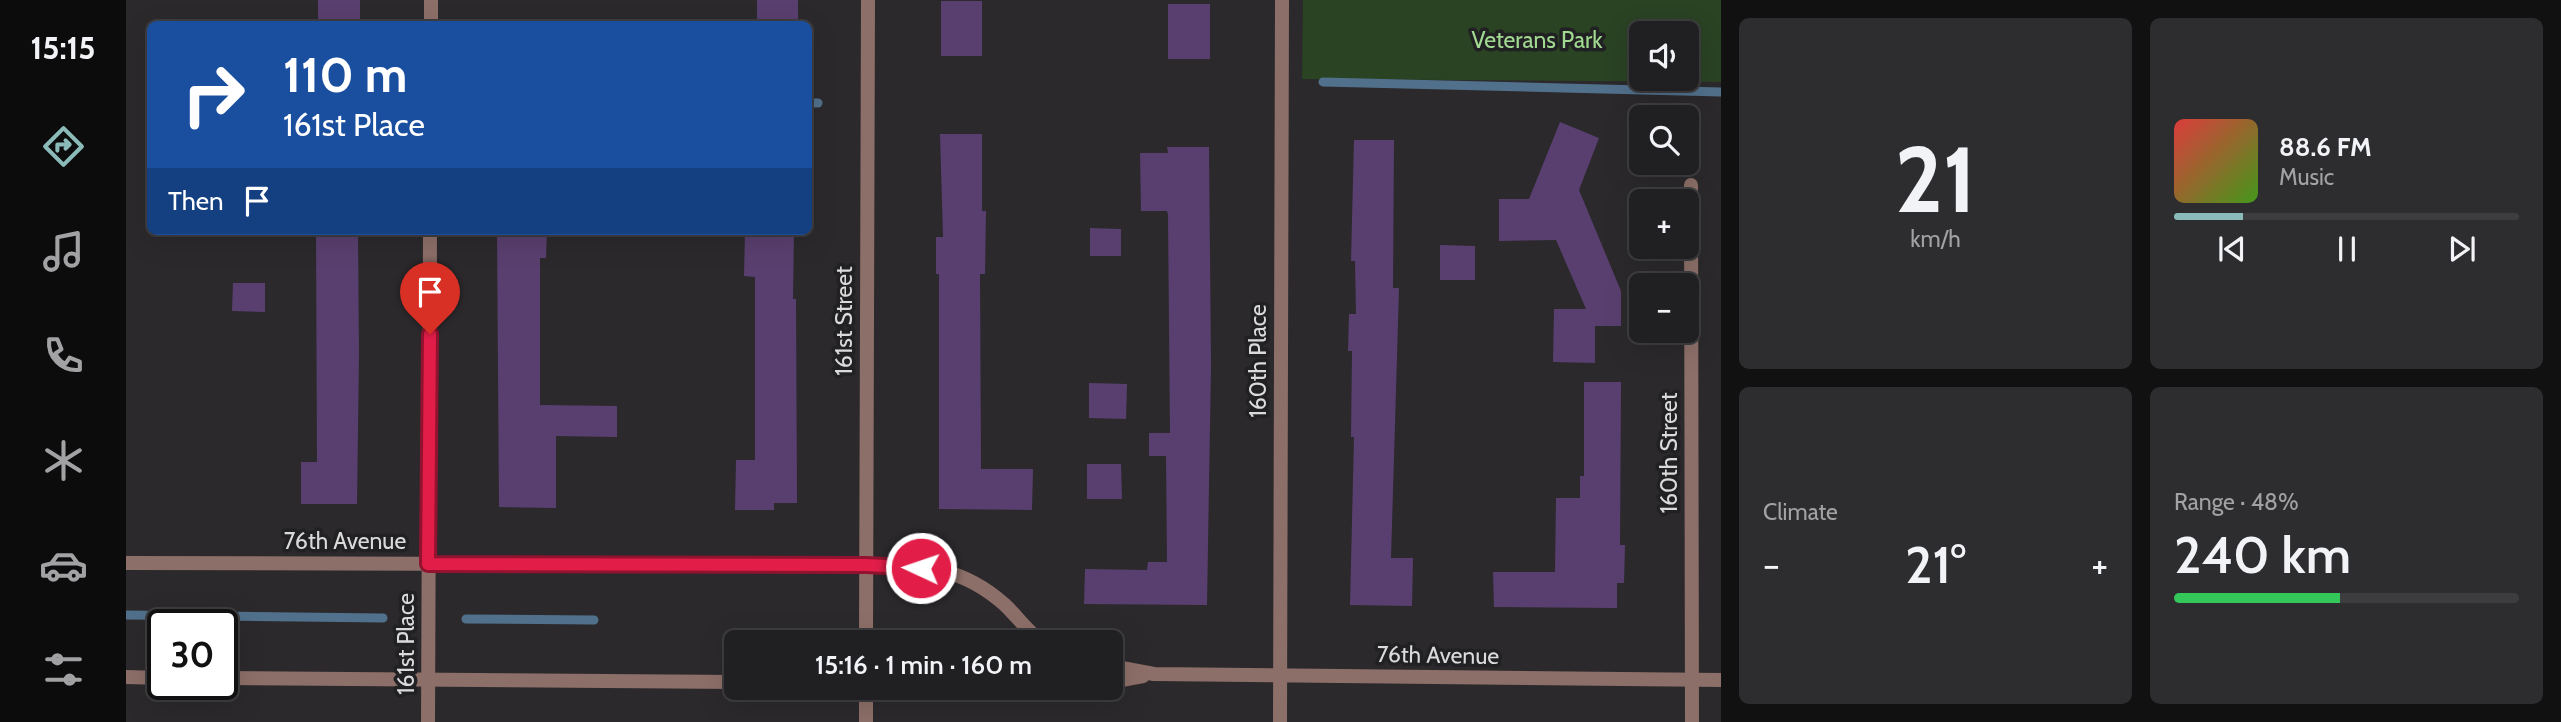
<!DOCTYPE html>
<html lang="en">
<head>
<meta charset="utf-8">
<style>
  :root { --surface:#201f21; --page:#2d2c2e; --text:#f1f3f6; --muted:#a2a2a5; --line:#3d3d3f; --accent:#8bbbb9 }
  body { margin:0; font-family:Cabin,sans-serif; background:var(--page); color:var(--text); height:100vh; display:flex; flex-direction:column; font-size:26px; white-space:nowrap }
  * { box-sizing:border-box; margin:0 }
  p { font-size:23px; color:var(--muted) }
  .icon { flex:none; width:38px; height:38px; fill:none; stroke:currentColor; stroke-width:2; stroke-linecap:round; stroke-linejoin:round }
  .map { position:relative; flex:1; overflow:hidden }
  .sheet { display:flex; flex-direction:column; gap:18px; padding:18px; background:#121112; width:840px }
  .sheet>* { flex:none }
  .hud { position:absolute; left:21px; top:21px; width:665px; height:214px; border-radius:10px; box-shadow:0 7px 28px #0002,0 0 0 2px var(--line); background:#1a4fa0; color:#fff; overflow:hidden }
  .controls { position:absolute; left:1503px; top:21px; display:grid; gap:14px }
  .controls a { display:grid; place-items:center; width:70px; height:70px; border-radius:10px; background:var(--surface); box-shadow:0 7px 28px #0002,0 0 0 2px var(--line); font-size:35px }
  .speed { position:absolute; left:21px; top:609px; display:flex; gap:14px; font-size:35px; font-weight:700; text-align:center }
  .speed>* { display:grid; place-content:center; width:91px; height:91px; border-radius:50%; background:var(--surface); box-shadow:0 7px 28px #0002,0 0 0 2px var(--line); line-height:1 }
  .speed .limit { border:4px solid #111; border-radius:10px; background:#fff; color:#111 }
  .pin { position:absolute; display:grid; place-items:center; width:60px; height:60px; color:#fff; margin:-72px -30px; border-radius:50% 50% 50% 0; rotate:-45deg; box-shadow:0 0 7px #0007 }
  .pin .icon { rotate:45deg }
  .me { position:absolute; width:77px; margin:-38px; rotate:273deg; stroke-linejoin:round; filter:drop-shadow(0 0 5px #0008) }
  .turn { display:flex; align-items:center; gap:24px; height:147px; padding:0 21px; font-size:32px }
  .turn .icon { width:91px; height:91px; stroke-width:2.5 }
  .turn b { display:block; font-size:49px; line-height:60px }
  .then { display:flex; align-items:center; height:66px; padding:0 21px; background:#0003; gap:14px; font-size:26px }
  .big { font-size:52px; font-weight:600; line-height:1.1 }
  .sheet .card { flex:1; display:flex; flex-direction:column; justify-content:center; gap:10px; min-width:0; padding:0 24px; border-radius:10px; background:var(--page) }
  .sheet .dial { align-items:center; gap:0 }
  .dial b { font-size:91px; line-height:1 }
  .song { display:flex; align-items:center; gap:21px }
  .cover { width:84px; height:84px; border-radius:10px; background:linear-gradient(135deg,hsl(0 70% 55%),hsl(100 70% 35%)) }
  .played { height:7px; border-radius:4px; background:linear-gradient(90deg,var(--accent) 20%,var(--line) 20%) }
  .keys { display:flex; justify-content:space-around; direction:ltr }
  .heat { display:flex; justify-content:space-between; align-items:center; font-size:38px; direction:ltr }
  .charge { height:10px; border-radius:5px; background:linear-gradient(90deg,#34c759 48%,var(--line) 0) }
  .sheet .tiles { flex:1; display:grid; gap:18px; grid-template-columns:repeat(2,1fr) }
  .trip { position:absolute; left:598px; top:630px; width:399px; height:70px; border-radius:10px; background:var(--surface); box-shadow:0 7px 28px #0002,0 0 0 2px var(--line); font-weight:600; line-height:70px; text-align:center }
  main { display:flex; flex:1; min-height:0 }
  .menu { display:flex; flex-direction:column; width:126px; justify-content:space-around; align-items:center; background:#0d0c0d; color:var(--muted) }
  .menu .icon { width:49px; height:49px }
  .menu .on { color:var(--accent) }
  .menu b { font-size:32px; color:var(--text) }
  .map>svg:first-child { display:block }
  .green { fill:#2a4323; fill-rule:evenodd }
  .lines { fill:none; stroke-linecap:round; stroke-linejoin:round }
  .stream { stroke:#51708b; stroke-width:9 }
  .building { fill:#593f6f }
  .minor { stroke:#8c6f68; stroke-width:14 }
  .route-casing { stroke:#92132f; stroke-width:18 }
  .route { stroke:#e11d48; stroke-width:12 }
  .labels { text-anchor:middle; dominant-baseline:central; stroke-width:7; stroke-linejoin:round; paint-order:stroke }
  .park-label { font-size:23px; fill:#a1d991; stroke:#212022 }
  .street-label { font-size:23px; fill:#dadadb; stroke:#212022 }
</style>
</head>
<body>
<main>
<nav class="menu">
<b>15:15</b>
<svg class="icon on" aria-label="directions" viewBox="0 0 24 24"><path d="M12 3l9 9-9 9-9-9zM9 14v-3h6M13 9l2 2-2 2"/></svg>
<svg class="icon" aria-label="music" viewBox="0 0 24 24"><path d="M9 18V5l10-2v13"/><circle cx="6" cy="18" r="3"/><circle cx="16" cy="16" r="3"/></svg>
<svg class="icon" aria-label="phone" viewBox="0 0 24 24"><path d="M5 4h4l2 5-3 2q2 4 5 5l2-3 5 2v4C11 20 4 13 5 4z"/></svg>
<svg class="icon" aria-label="climate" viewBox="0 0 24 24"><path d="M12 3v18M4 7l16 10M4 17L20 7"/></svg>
<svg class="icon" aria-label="car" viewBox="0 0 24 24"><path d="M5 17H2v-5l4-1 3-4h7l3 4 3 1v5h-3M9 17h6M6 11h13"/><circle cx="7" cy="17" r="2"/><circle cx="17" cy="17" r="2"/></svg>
<svg class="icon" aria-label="filters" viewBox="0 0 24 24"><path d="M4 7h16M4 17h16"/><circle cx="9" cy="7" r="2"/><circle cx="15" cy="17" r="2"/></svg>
</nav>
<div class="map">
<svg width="1595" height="722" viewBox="0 0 1595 722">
  <rect width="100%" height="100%" fill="#2b292c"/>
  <path class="green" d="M1177 0H1595V82L1176 79ZM1516 33H1561V79H1516Z"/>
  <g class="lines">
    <g class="stream">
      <polyline points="1197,82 1595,92"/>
      <polyline points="682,103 692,103"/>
      <polyline points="0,615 257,618"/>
      <polyline points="340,619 468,620"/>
    </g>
  </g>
  <g class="building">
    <rect x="192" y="0" width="42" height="24"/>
    <rect x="631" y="0" width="41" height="24"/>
    <rect x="815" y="1" width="41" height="55"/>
    <rect x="1042" y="4" width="42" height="55"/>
    <polygon points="1434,122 1473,138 1453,190 1495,291 1495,326 1469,326 1469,363 1427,362 1428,309 1460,309 1430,240 1373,241 1373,199 1403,199"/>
    <polygon points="814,134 856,134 856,211 860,211 859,274 854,274 855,469 907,469 906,510 813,509 813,274 810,274 810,237 817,237"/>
    <polygon points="1228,140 1268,140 1267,288 1273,288 1265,558 1287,558 1286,606 1224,605 1228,437 1225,437 1226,351 1222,351 1223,314 1230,314 1229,261 1225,261"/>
    <polygon points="1041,147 1083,147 1085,366 1081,605 958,604 959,569 1021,570 1022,562 1041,562 1040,456 1023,456 1023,433 1044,433 1042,215 1041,211 1015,211 1014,153 1042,153"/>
    <polygon points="964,228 995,229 995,256 964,256"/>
    <polygon points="190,231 232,231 233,354 231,504 175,504 175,462 191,462"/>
    <polygon points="371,231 421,231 420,258 414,258 414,405 491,406 491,437 430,436 430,508 373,507"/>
    <polygon points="619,231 668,231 667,299 670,299 671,503 648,503 648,510 609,510 610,460 629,460 629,277 618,276"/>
    <polygon points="1314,245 1349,246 1349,280 1314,280"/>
    <polygon points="107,283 139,283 139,312 106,311"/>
    <polygon points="1458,382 1495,382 1494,545 1499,545 1498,583 1491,583 1491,608 1368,607 1367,572 1429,572 1430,498 1454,498 1454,476 1458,476"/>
    <polygon points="963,383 1001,384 1000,419 963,418"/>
    <polygon points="961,464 995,464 996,499 961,499"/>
  </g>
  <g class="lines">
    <g class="minor">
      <polyline points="305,24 305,0"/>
      <polyline points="1565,185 1566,722"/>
      <path d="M0 563 740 565C797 567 832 564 878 604 891 616 901 631 916 642"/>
      <polyline points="740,642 742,0"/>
      <polyline points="985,666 1028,674 1595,680"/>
      <polyline points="0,677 37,678"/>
      <polyline points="96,678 611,682"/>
      <polyline points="985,682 1017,676"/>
      <polyline points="302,722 304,231"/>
      <polyline points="740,722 740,688"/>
      <polyline points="1154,722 1156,0"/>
    </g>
  </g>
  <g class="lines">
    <defs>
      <polyline id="route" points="304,334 302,564 740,565 795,568"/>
    </defs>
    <use href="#route" class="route-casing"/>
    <use href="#route" class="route"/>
  </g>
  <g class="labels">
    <g class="park-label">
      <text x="1411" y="40">Veterans Park</text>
    </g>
    <g class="street-label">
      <text transform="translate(718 321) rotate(-90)">161st Street</text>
      <text transform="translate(1132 361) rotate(-90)">160th Place</text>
      <text transform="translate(1543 453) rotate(-90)">160th Street</text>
      <text x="219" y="541">76th Avenue</text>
      <text transform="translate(280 644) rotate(-90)">161st Place</text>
      <text transform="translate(1312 655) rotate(1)">76th Avenue</text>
    </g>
  </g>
</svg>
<div class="controls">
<a><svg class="icon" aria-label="sound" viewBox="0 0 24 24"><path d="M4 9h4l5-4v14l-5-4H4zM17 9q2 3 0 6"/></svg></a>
<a><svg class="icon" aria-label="search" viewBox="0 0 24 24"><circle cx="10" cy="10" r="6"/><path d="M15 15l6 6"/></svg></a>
<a>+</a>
<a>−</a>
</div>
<div class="speed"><div class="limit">30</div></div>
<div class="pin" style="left:304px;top:334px;background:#d93025"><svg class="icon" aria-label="arrive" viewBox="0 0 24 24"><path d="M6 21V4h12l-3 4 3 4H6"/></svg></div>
<svg class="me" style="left:795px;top:568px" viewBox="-20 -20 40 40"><circle r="17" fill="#e11d48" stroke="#fff" stroke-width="3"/><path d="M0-11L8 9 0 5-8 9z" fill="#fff"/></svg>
<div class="trip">15:16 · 1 min · 160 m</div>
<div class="hud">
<div class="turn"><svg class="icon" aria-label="right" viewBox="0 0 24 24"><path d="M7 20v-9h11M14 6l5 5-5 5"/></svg><div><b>110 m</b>161st Place</div></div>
<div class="then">Then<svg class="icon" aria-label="arrive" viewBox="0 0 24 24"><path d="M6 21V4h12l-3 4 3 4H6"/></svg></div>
</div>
</div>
<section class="sheet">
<div class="tiles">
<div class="card dial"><b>21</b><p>km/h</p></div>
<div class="card">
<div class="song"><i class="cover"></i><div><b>88.6 FM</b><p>Music</p></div></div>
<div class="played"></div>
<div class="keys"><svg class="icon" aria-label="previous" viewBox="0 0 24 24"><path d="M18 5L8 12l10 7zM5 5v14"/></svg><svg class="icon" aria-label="pause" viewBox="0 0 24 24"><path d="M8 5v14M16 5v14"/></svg><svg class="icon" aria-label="next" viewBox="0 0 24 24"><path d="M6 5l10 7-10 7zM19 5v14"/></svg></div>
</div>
<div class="card"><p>Climate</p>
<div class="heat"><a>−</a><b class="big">21°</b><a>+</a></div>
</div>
<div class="card"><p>Range · 48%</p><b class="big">240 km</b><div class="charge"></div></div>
</div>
</section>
</main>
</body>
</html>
